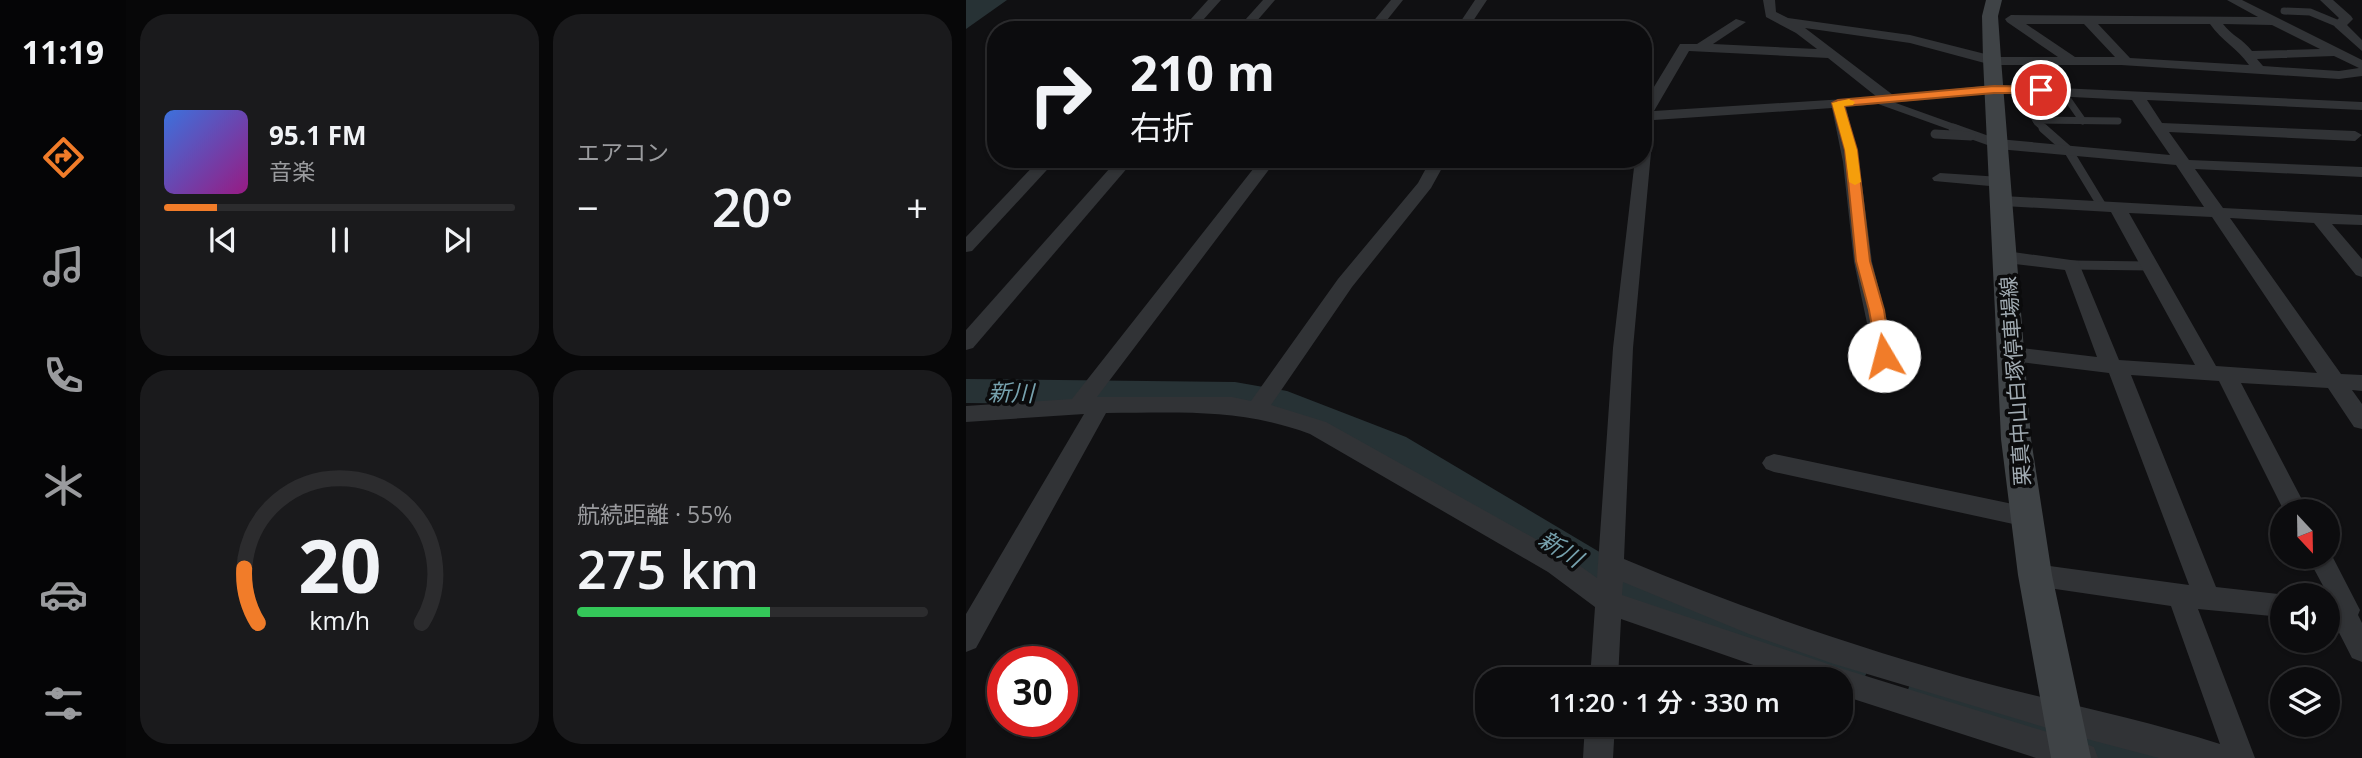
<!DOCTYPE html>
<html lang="ja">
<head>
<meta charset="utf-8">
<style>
  :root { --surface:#0c0c0e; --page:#1a1a1c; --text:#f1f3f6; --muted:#9a9b9e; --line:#2c2c2e; --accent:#f17c29 }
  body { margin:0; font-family:"Open Sans","Noto Sans JP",sans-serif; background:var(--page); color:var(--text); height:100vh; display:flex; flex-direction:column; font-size:26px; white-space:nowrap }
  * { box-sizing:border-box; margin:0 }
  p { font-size:23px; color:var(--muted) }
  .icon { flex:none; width:38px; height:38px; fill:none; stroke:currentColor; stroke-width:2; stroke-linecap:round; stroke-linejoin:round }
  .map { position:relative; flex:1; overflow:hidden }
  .side { display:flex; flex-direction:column; gap:14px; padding:14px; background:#070708; width:840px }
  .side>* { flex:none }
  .top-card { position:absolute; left:21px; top:21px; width:665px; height:147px; border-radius:28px; box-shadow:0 2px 5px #0004,0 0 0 2px var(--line); background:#0c0c0e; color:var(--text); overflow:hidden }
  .needle { width:46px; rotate:158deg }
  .fabs { position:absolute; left:1304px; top:499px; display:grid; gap:14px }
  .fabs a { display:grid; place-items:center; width:70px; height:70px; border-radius:50%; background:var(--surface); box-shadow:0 2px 5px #0004,0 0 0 2px var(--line); font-size:35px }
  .speed { position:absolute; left:21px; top:646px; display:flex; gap:14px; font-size:35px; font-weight:700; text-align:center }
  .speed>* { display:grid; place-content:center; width:91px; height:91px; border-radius:50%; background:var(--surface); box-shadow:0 2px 5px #0004,0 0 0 2px var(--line); line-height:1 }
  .speed .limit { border:10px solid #d22; background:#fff; color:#111 }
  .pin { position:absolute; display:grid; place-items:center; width:60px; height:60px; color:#fff; margin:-30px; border:4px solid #fff; border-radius:50%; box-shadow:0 2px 7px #0007 }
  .me { position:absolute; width:77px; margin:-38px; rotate:352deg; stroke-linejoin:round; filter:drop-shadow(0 0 5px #0008) }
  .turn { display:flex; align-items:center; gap:24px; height:147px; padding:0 28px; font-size:32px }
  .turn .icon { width:91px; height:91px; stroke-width:2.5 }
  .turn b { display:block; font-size:49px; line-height:60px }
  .big { font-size:52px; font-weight:600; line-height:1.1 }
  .side .widget { flex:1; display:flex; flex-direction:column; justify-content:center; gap:10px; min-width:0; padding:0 24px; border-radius:28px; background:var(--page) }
  .side .dial { align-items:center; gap:0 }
  .dial svg { height:182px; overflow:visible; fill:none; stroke:var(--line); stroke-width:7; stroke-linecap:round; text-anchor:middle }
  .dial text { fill:var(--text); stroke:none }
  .song { display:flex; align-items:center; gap:21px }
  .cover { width:84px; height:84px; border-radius:10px; background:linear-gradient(135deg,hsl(220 70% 55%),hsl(310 70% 35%)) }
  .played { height:7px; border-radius:4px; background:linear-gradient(90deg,var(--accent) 15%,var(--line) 15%) }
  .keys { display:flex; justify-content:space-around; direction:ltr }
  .heat { display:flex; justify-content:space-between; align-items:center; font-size:38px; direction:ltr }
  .charge { height:10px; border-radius:5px; background:linear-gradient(90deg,#34c759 55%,var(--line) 0) }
  .side .tiles { flex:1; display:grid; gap:14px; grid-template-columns:repeat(2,1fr) }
  .trip { position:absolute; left:509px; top:667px; width:378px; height:70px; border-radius:28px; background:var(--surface); box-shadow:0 2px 5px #0004,0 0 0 2px var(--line); font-weight:600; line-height:70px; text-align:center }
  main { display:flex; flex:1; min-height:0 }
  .tab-bar { display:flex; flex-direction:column; width:126px; justify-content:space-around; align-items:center; background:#050506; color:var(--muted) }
  .tab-bar .icon { width:49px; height:49px }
  .tab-bar .selected { color:var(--accent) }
  .tab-bar b { font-size:32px; color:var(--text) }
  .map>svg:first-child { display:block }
  .water { fill:#273235 }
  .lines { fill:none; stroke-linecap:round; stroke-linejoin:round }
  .river { fill:#273235; fill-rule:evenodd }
  .service-far1 { stroke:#313336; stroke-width:7 }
  .service { stroke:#313336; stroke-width:9 }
  .minor { fill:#313336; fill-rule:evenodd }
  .secondary { fill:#3f4346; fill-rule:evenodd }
  .route { fill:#f17c29; stroke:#9d511b; stroke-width:2 }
  .slow { fill:#f59e0b }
  .labels { text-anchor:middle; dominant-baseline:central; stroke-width:7; stroke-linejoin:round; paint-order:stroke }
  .street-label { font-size:21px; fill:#a1abb2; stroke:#0b0b0c }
  .water-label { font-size:23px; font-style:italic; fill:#77a2ae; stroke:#0b0b0c }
</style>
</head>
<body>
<main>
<nav class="tab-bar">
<b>11:19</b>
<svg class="icon selected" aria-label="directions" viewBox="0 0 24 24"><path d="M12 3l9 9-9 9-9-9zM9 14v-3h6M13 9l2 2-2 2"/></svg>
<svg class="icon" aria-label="music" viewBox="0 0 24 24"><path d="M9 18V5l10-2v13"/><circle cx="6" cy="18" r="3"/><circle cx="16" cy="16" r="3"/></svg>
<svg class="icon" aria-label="phone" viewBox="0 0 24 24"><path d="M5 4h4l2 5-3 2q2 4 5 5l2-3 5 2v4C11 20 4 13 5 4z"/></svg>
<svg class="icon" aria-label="climate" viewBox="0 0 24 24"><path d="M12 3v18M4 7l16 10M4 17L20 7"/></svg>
<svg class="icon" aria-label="car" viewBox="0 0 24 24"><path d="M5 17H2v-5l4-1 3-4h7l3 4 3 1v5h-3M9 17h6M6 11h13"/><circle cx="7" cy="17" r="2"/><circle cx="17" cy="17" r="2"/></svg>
<svg class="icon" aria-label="filters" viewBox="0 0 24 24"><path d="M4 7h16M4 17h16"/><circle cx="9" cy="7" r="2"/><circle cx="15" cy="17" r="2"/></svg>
</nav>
<section class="side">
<div class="tiles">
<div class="widget">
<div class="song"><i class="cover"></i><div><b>95.1 FM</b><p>音楽</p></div></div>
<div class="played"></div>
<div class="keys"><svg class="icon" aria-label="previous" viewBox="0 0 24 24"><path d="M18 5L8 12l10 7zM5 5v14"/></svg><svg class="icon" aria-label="pause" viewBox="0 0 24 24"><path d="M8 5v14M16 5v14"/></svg><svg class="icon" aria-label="next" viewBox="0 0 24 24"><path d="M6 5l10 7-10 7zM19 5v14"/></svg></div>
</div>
<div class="widget"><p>エアコン</p>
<div class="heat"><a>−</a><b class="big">20°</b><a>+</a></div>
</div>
<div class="widget dial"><svg viewBox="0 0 100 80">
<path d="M14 69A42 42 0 1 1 86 69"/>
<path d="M14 69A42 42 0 0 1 8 45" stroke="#f17c29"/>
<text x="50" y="56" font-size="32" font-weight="700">20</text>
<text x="50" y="72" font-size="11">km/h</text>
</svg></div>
<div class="widget"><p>航続距離 · 55%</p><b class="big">275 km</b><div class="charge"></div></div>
</div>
</section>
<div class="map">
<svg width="1396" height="758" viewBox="0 0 1396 758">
  <rect width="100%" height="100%" fill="#101012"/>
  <polygon class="water" points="0,0 41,0 0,29"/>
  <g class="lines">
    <g class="river">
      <polygon points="0,379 269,382 321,391 440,437 684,582 882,647 897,653 903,667 897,681 882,687 875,685 875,679 859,679 658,609 416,455 316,414 269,406 0,403"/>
      <polygon points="962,671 1205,742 1212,758 1104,758 962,713 947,707 941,692 947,677"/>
    </g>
    <g class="service-far1">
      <polyline points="1318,11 1344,12 1373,24"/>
      <polyline points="1053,90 1071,122 1079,129"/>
      <polyline points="1096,91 1117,121"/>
      <polyline points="914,101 992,129"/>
      <polyline points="1070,120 1152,121"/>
    </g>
    <g class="service">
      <polyline points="987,128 1032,144"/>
      <polyline points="1077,128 1102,150 1136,206"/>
      <polyline points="969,134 1005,136"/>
      <polyline points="1106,265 1184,266"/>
    </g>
    <g class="minor">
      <polygon points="242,0 255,0 228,30 215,30"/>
      <polygon points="297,0 309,0 283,30 270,30"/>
      <polygon points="425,0 437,0 413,30 400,30"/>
      <polygon points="509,0 521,0 501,30 489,30"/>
      <path d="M797 0H809L810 12 822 18 944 35 1031 57H1092L1041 22 1039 19 1045 15 1292 17 1261 0H1276L1396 60V76L1373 79 1155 65H1026L944 43 839 28 927 95 1028 85 1396 102V110L1181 100 1196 123 1389 131 1396 135 1389 141 1203 132 1223 160 1396 167V177L1229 169 1257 208 1396 215V225L1366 224 1396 259V277L1390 275 1348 223 1264 218 1375 374 1396 375V391L1386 390 1396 404V429L1388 427 1362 388 1275 383 1342 511H1318L1253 381 1165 375 1250 587 1321 595H1316V617L1232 609 1289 758H1193L1098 733 868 664 783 634 657 582 656 595 874 668 1117 743 1128 747 1132 758H1070L875 695V679H828L655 619 652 679H624L629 607 582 572 344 434C273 408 215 413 140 413L10 648 0 652V614L118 414 0 422V406L106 399 295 159H311L131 397H266L285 401 372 279 452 183 465 159H481L465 188 386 287 305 405 360 422 600 556 631 578 647 348 669 159H677V105L714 44H731L770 19 780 22 747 44 851 49 830 33 800 17ZM1060 24H1118L1149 57H1109ZM1132 24H1244C1256 41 1271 48 1283 65L1164 58ZM1257 24 1306 25 1354 49 1286 51C1277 39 1266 36 1257 24ZM723 51 862 58 911 97 688 111ZM1368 56 1393 68 1373 71 1297 66 1291 59ZM1028 93 1166 100 1204 155 1032 139 1024 144 1032 149 1210 165 1238 207 1037 196 1029 201 1037 206 1145 212 1229 365 1153 360 1112 261 1040 251 1031 257 1040 263 1099 270 1131 357 1047 347 1037 354 1047 361 1143 373 1223 585 1069 564 1060 567 1056 575 1060 583 1069 586 1205 606 1254 744C1178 720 1100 704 1023 684 898 650 777 609 658 559L667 348 688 120 866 108 877 162 888 262 908 356 918 363 928 356 927 344 906 262 893 162 880 107ZM1163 213 1246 217 1351 373 1250 366Z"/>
      <polygon points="1354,0 1367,0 1385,16 1387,19 1381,25 1396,40 1396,51 1369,27 1367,24 1373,18"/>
      <polygon points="74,159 91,159 6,251 0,252 0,237"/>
      <polygon points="152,159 169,159 7,348 0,350 0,330"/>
      <polygon points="974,173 1035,177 1043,182 1035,187 968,181 966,178"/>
      <polygon points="808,454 1061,507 1070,510 1073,517 1070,524 1061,527 808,472 800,469 796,463 800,457"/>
      <polygon points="1362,548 1394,610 1392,615 1396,623 1396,662 1386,658 1362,611 1362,595 1341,556 1362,556"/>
      <polygon points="619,724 649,724 647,758 617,758"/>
    </g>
    <polygon class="secondary" points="1020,0 1036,0 1032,16 1035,59 1065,439 1086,575 1125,758 1085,758 1052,575 1035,439 1017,59 1016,16"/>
  </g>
  <polygon class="route" points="1028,86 1075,87 1080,90 1075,93 1028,93 878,106 891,150 904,261 918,310 925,356 923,360 912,360 903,310 890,261 879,150 866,103 872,100"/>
  <polygon class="slow" points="883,99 889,102 887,105 878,106 891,150 895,182 889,185 883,182 879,150 866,103"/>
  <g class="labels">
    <g class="street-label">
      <text transform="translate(1049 381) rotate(-94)">栗真中山白塚停車場線</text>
    </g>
    <g class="water-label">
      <text transform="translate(45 392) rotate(1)">新川</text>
      <text transform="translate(595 548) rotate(32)">新川</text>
    </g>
  </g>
</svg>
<div class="fabs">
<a><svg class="needle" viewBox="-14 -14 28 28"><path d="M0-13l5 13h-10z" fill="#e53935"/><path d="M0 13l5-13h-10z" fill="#9a9b9e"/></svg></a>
<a><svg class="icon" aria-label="sound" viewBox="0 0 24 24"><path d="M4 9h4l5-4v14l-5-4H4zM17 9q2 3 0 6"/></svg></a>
<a><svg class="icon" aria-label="layers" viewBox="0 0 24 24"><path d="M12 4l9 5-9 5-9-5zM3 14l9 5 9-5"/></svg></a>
</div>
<div class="speed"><div class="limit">30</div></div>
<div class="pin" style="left:1075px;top:90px;background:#d93025"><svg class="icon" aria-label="arrive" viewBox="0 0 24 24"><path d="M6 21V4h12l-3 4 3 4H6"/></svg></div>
<svg class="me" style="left:918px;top:356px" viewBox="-20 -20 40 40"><circle r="19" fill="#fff"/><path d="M0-13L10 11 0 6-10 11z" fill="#f17c29"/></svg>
<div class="trip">11:20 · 1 分 · 330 m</div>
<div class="top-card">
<div class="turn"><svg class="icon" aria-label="right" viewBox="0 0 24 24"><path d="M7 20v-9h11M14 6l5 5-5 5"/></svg><div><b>210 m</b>右折</div></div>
</div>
</div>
</main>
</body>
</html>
